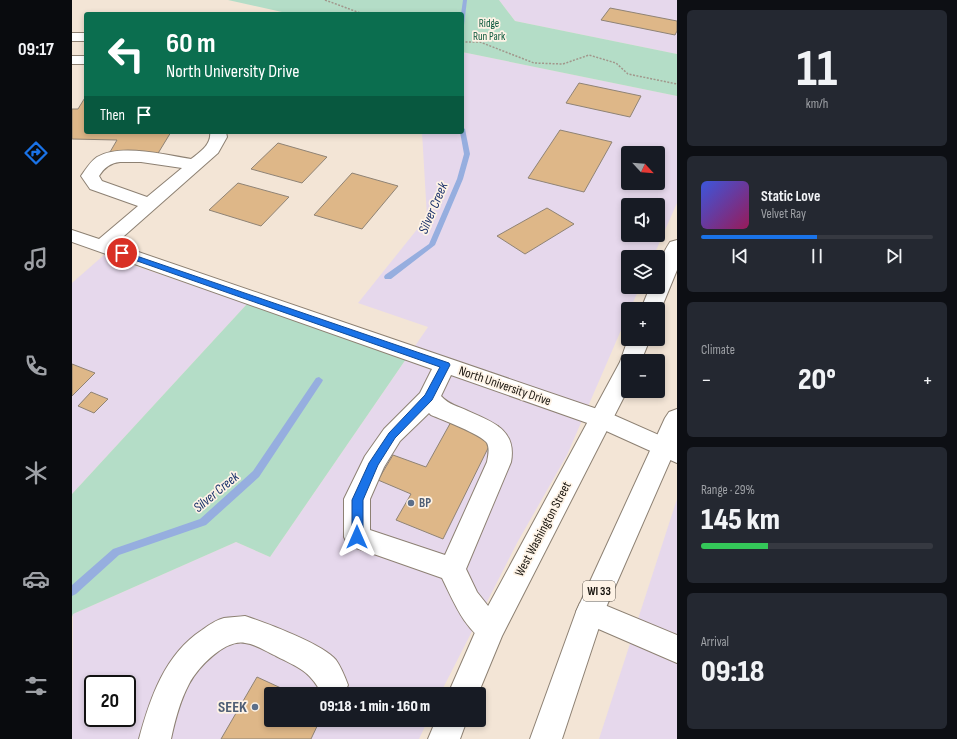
<!DOCTYPE html>
<html lang="en">
<head>
<meta charset="utf-8">
<style>
  :root { --surface:#171b24; --page:#242831; --text:#f1f3f6; --muted:#9ea1a6; --line:#363941; --accent:#1a73e8 }
  body { margin:0; font-family:"Sofia Sans Condensed",sans-serif; background:var(--page); color:var(--text); height:100vh; display:flex; flex-direction:column; font-size:15px; white-space:nowrap }
  * { box-sizing:border-box; margin:0 }
  p { font-size:13px; color:var(--muted) }
  .icon { flex:none; width:22px; height:22px; fill:none; stroke:currentColor; stroke-width:2; stroke-linecap:round; stroke-linejoin:round }
  .map { position:relative; flex:1; overflow:hidden }
  .drawer { display:flex; flex-direction:column; gap:10px; padding:10px; background:#0d0f14; width:280px }
  .drawer>* { flex:none }
  .hud { position:absolute; left:12px; top:12px; width:380px; height:122px; border-radius:4px; box-shadow:0 2px 6px #0003; background:#0b6e4f; color:#fff; overflow:hidden }
  .needle { width:26px; rotate:116deg }
  .fabs { position:absolute; left:549px; top:146px; display:grid; gap:8px }
  .fabs a { display:grid; place-items:center; width:44px; height:44px; border-radius:4px; background:var(--surface); box-shadow:0 2px 6px #0003; font-size:20px }
  .speed { position:absolute; left:12px; top:675px; display:flex; gap:8px; font-size:20px; font-weight:700; text-align:center }
  .speed>* { display:grid; place-content:center; width:52px; height:52px; border-radius:50%; background:var(--surface); box-shadow:0 2px 6px #0003; line-height:1 }
  .speed .limit { border:2px solid #111; border-radius:6px; background:#fff; color:#111 }
  .pin { position:absolute; display:grid; place-items:center; width:34px; height:34px; color:#fff; margin:-17px; border:2px solid #fff; border-radius:50%; box-shadow:0 1px 4px #0007 }
  .me { position:absolute; width:44px; margin:-22px; rotate:0deg; stroke-linejoin:round; filter:drop-shadow(0 0 3px #0008) }
  .turn { display:flex; align-items:center; gap:14px; height:84px; padding:0 16px; font-size:18px }
  .turn .icon { width:52px; height:52px; stroke-width:2.5 }
  .turn b { display:block; font-size:28px; line-height:34px }
  .then { display:flex; align-items:center; height:38px; padding:0 16px; background:#0003; gap:8px; font-size:15px }
  .big { font-size:30px; font-weight:800; line-height:1.1 }
  .drawer .tile { flex:1; display:flex; flex-direction:column; justify-content:center; gap:6px; min-width:0; padding:0 14px; border-radius:6px; background:var(--page) }
  .drawer .dial { align-items:center; gap:0 }
  .dial b { font-size:52px; line-height:1 }
  .song { display:flex; align-items:center; gap:12px }
  .cover { width:48px; height:48px; border-radius:6px; background:linear-gradient(135deg,hsl(230 70% 55%),hsl(330 70% 35%)) }
  .played { height:4px; border-radius:2px; background:linear-gradient(90deg,var(--accent) 50%,var(--line) 50%) }
  .keys { display:flex; justify-content:space-around; direction:ltr }
  .heat { display:flex; justify-content:space-between; align-items:center; font-size:22px; direction:ltr }
  .charge { height:6px; border-radius:3px; background:linear-gradient(90deg,#34c759 29%,var(--line) 0) }
  .trip { position:absolute; left:192px; top:687px; width:222px; height:40px; border-radius:4px; background:var(--surface); box-shadow:0 2px 6px #0003; font-weight:800; line-height:40px; text-align:center }
  main { display:flex; flex:1; min-height:0 }
  .menu { display:flex; flex-direction:column; width:72px; justify-content:space-around; align-items:center; background:#090b0e; color:var(--muted) }
  .menu .icon { width:28px; height:28px }
  .menu .on { color:var(--accent) }
  .menu b { font-size:18px; color:var(--text) }
  .map>svg:first-child { display:block }
  .commercial { fill:#e6d8ec; fill-rule:evenodd }
  .green { fill:#b4ddc7 }
  .lines { fill:none; stroke-linecap:round; stroke-linejoin:round }
  .stream { fill:#96aedf; fill-rule:evenodd }
  .building { fill:#deb788; stroke:#8f8375 }
  .minor-casing { stroke:#8d8173; stroke-width:2 }
  .major-casing { stroke:#8d8173; stroke-width:2 }
  .path { stroke:#a1968b; stroke-width:1.5; stroke-dasharray:2 1.5; stroke-linecap:butt }
  .minor { fill:#fff; fill-rule:evenodd }
  .major { fill:#fff; fill-rule:evenodd }
  .route { fill:#1a73e8; stroke:#114b97 }
  .service-dot { fill:#5c6f8a; stroke:#fef3e6; stroke-width:1.5 }
  .labels { text-anchor:middle; dominant-baseline:central; stroke-width:3.5; stroke-linejoin:round; paint-order:stroke }
  .far-park-label { font-size:11px; fill:#0d593d; stroke:#fef3e6 }
  .shield { fill:#fef3e6; stroke:#5d574f; stroke-width:1 }
  .shield-label { font-size:12px; font-weight:bold; fill:#18140e }
  .street-label { font-size:13px; fill:#18140e; stroke:#fef3e6 }
  .service-label { font-size:13px; font-weight:bold; fill:#4e5e75; stroke:#fef3e6; text-anchor:start }
  .water-label { font-size:14px; font-style:italic; fill:#18306a; stroke:#fef3e6 }
  .near-service-label { font-size:16px; font-weight:bold; fill:#4e5e75; stroke:#fef3e6; text-anchor:end }
</style>
</head>
<body>
<main>
<nav class="menu">
<b>09:17</b>
<svg class="icon on" aria-label="directions" viewBox="0 0 24 24"><path d="M12 3l9 9-9 9-9-9zM9 14v-3h6M13 9l2 2-2 2"/></svg>
<svg class="icon" aria-label="music" viewBox="0 0 24 24"><path d="M9 18V5l10-2v13"/><circle cx="6" cy="18" r="3"/><circle cx="16" cy="16" r="3"/></svg>
<svg class="icon" aria-label="phone" viewBox="0 0 24 24"><path d="M5 4h4l2 5-3 2q2 4 5 5l2-3 5 2v4C11 20 4 13 5 4z"/></svg>
<svg class="icon" aria-label="climate" viewBox="0 0 24 24"><path d="M12 3v18M4 7l16 10M4 17L20 7"/></svg>
<svg class="icon" aria-label="car" viewBox="0 0 24 24"><path d="M5 17H2v-5l4-1 3-4h7l3 4 3 1v5h-3M9 17h6M6 11h13"/><circle cx="7" cy="17" r="2"/><circle cx="17" cy="17" r="2"/></svg>
<svg class="icon" aria-label="filters" viewBox="0 0 24 24"><path d="M4 7h16M4 17h16"/><circle cx="9" cy="7" r="2"/><circle cx="15" cy="17" r="2"/></svg>
</nav>
<div class="map">
<svg width="605" height="739" viewBox="0 0 605 739">
  <rect width="100%" height="100%" fill="#f3e5d6"/>
  <g class="commercial">
    <polygon points="427,0 605,0 605,54 443,21"/>
    <path d="M390 52 605 96V203L581 257H556V287H568L558 309H556V314L495 455 445 543 368 694H199V720H356L347 739H0L1 614 164 542 198 557 356 327 286 303 355 217 350 132H390ZM556 153H586V183H556ZM556 205H586V235H556ZM21 684H55V718H21Z"/>
    <polygon points="32,255 175,304 0,494 0,283"/>
    <polygon points="605,499 605,739 527,739"/>
  </g>
  <g class="green">
    <polygon points="156,0 427,0 443,21 605,54 605,96 390,52 390,14 219,14"/>
    <polygon points="175,304 334,359 198,557 164,542 1,614 0,617 0,494"/>
  </g>
  <g class="lines">
    <g class="stream">
      <polygon points="391,0 395,0 392,25 390,26 390,14 389,14"/>
      <polygon points="390,127 393,129 398,154 391,179 363,245 319,279 313,279 312,277 313,275 357,244 385,179 392,154 388,132 390,132"/>
      <polygon points="247,377 251,380 250,382 187,477 134,525 47,555 4,594 0,596 0,585 41,549 128,519 181,471 244,378"/>
    </g>
  </g>
  <g class="building">
    <polygon points="538,8 605,21 605,31 603,35 529,20"/>
    <polygon points="507,83 569,96 558,117 494,103"/>
    <polygon points="14,96 14,132 99,132 85,155 38,152 45,140 0,139 0,109 6,109"/>
    <polygon points="488,130 540,142 512,192 456,178"/>
    <polygon points="206,143 255,157 230,183 179,169"/>
    <polygon points="280,173 326,186 290,229 242,215"/>
    <polygon points="166,183 217,197 189,226 137,210"/>
    <polygon points="475,208 502,224 453,254 425,236"/>
    <polygon points="0,364 23,373 0,396"/>
    <polygon points="19,392 36,399 22,413 6,406"/>
    <polygon points="385,411 427,426 371,539 324,520 339,494 306,480 321,455 354,467"/>
    <polygon points="185,677 222,694 199,694 199,720 248,720 239,739 149,739"/>
  </g>
  <g class="lines">
    <defs>
      <g id="minor">
        <rect x="0" y="33" width="14" height="8"/>
        <rect x="0" y="56" width="14" height="8"/>
        <path d="M138 132H154L155 137 146 153 43 244 537 413 605 443V463L521 425 379 375 369 396C377 405 386 406 396 411 421 422 445 430 439 462L394 569 405 592 428 621 432 630 428 639 418 643C394 634 381 600 370 578L276 545 272 537V499L293 456 312 429 348 393 360 369 0 242V230L27 239 66 206 18 189 9 176C14 169 18 162 25 157 48 143 95 155 119 159 128 152 140 144 138 132ZM48 162H69L110 168 75 197 30 181 27 176C32 168 38 163 48 162ZM357 413 359 415C369 419 410 435 415 443 418 449 416 456 415 462L373 555 298 530V499L312 467 328 441Z"/>
        <polygon points="518,599 605,635 605,663 508,621 504,612 508,603"/>
        <path d="M173 616C194 623 251 644 264 660 269 667 273 677 276 685L272 694H250C237 670 227 668 204 656 195 652 184 644 173 643 153 639 126 667 117 684 108 701 103 720 99 739H67C78 698 93 654 130 630 137 625 144 620 152 618 159 617 166 617 173 616Z"/>
      </g>
      <g id="major">
        <path d="M605 240V270L589 309 586 314V309H569L578 287H586C586 270 588 257 598 242Z"/>
        <polygon points="556,339 578,339 569,361 556,361 556,389 430,636 406,694 376,694 408,621 548,362"/>
        <polygon points="605,409 605,445 532,612 490,739 458,739 504,612 593,418 597,412"/>
        <polygon points="364,720 395,720 388,739 356,739"/>
      </g>
    </defs>
    <use href="#minor" class="minor-casing"/>
    <use href="#major" class="major-casing"/>
    <g class="path">
      <polyline points="253,0 291,14"/>
      <polyline points="390,42 408,42 462,63 491,64 517,55 544,63 556,74 605,84"/>
    </g>
    <use href="#minor" class="minor"/>
    <use href="#major" class="major"/>
  </g>
  <polygon class="route" points="50,251 377,363 378,365 360,400 323,438 306,465 291,500 291,537 289,540 285,542 281,540 280,537 280,500 297,463 317,433 353,395 368,367 48,255 46,253"/>
  <g class="service-dot">
    <circle cx="339" cy="503" r="4"/>
    <circle cx="183" cy="707" r="4"/>
  </g>
  <g class="labels">
    <g class="far-park-label">
      <text x="417" y="23">Ridge<tspan x="417" dy="13">Run Park</tspan></text>
    </g>
    <rect class="shield" x="511" y="581" width="32" height="20" rx="3"/>
    <g class="shield-label">
      <text x="527" y="591">WI 33</text>
    </g>
    <g class="street-label">
      <text transform="translate(433 386) rotate(19)">North University Drive</text>
      <text transform="translate(471 529) rotate(-62)">West Washington Street</text>
    </g>
    <g class="service-label">
      <text x="347" y="503">BP</text>
    </g>
    <g class="water-label">
      <text transform="translate(361 208) rotate(-67)">Silver Creek</text>
      <text transform="translate(144 492) rotate(-40)">Silver Creek</text>
    </g>
    <g class="near-service-label">
      <text x="175" y="707">SEEK</text>
    </g>
  </g>
</svg>
<div class="fabs">
<a><svg class="needle" viewBox="-14 -14 28 28"><path d="M0-13l5 13h-10z" fill="#e53935"/><path d="M0 13l5-13h-10z" fill="#9ea1a6"/></svg></a>
<a><svg class="icon" aria-label="sound" viewBox="0 0 24 24"><path d="M4 9h4l5-4v14l-5-4H4zM17 9q2 3 0 6"/></svg></a>
<a><svg class="icon" aria-label="layers" viewBox="0 0 24 24"><path d="M12 4l9 5-9 5-9-5zM3 14l9 5 9-5"/></svg></a>
<a>+</a>
<a>−</a>
</div>
<div class="speed"><div class="limit">20</div></div>
<div class="pin" style="left:50px;top:253px;background:#d93025"><svg class="icon" aria-label="arrive" viewBox="0 0 24 24"><path d="M6 21V4h12l-3 4 3 4H6"/></svg></div>
<svg class="me" style="left:285px;top:537px" viewBox="-20 -20 40 40"><path d="M0-17L14 15 0 8-14 15z" fill="#1a73e8" stroke="#fff" stroke-width="4"/></svg>
<div class="trip">09:18 · 1 min · 160 m</div>
<div class="hud">
<div class="turn"><svg class="icon" aria-label="left" viewBox="0 0 24 24"><path d="M17 20v-9H6M10 6l-5 5 5 5"/></svg><div><b>60 m</b>North University Drive</div></div>
<div class="then">Then<svg class="icon" aria-label="arrive" viewBox="0 0 24 24"><path d="M6 21V4h12l-3 4 3 4H6"/></svg></div>
</div>
</div>
<section class="drawer">
<div class="tile dial"><b>11</b><p>km/h</p></div>
<div class="tile">
<div class="song"><i class="cover"></i><div><b>Static Love</b><p>Velvet Ray</p></div></div>
<div class="played"></div>
<div class="keys"><svg class="icon" aria-label="previous" viewBox="0 0 24 24"><path d="M18 5L8 12l10 7zM5 5v14"/></svg><svg class="icon" aria-label="pause" viewBox="0 0 24 24"><path d="M8 5v14M16 5v14"/></svg><svg class="icon" aria-label="next" viewBox="0 0 24 24"><path d="M6 5l10 7-10 7zM19 5v14"/></svg></div>
</div>
<div class="tile"><p>Climate</p>
<div class="heat"><a>−</a><b class="big">20°</b><a>+</a></div>
</div>
<div class="tile"><p>Range · 29%</p><b class="big">145 km</b><div class="charge"></div></div>
<div class="tile"><p>Arrival</p><b class="big">09:18</b></div>
</section>
</main>
</body>
</html>
